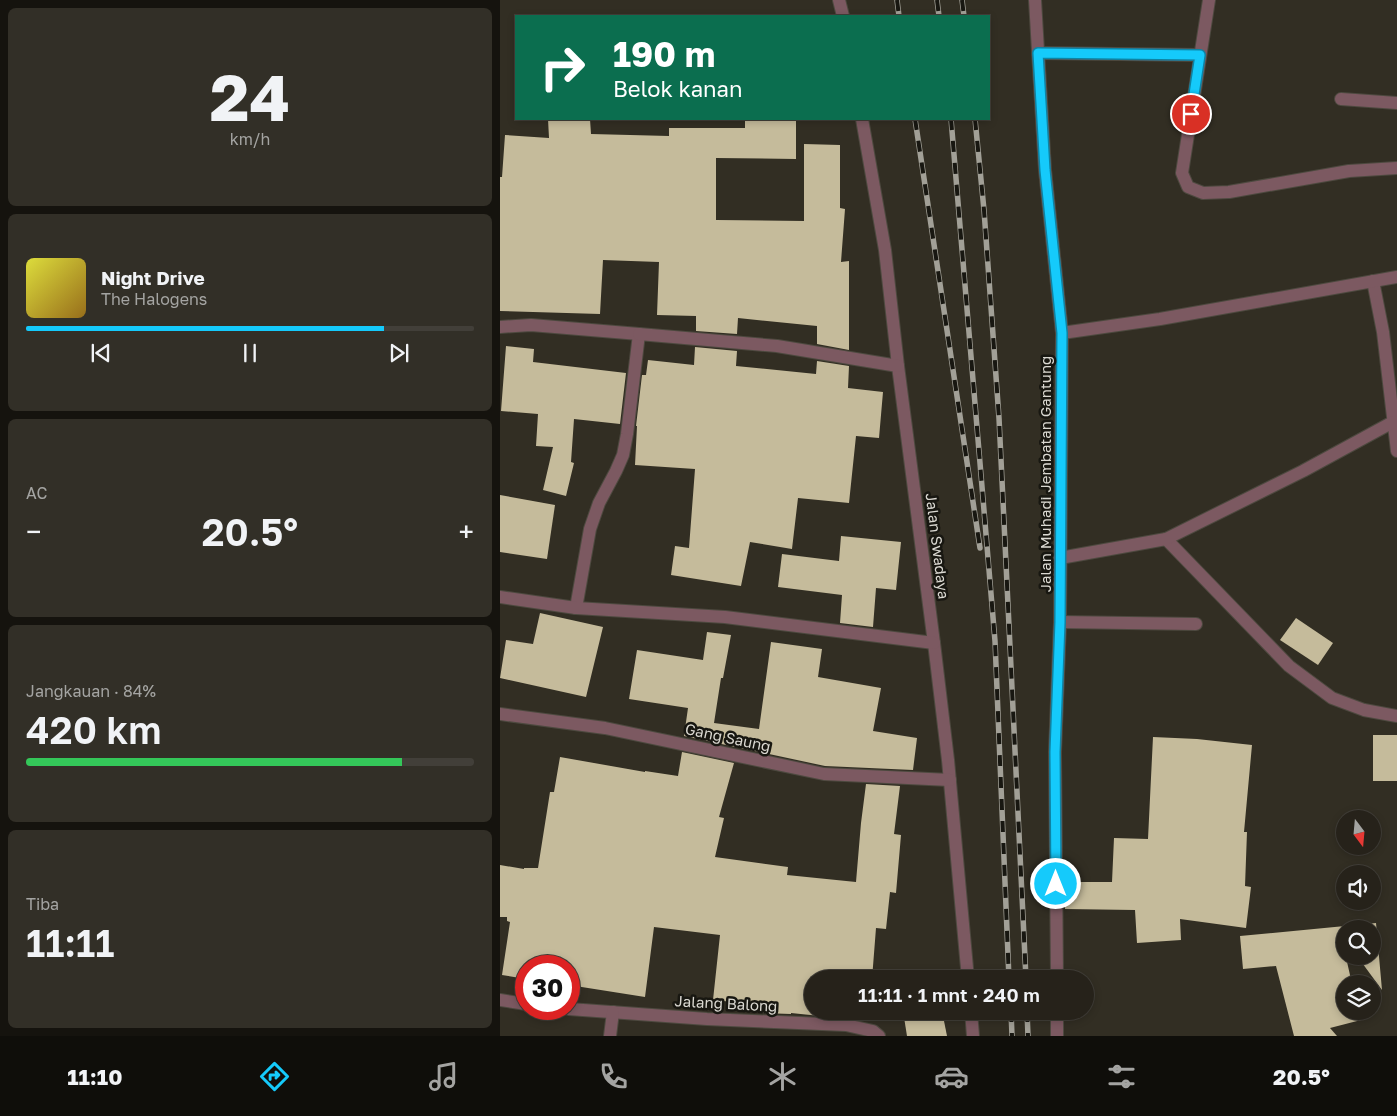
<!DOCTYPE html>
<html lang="id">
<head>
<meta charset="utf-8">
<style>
  :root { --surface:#26221a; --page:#322f27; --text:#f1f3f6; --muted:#a4a4a2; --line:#423f39; --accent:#15cafb }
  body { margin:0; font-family:"Golos Text",sans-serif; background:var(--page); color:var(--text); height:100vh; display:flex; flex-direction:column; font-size:19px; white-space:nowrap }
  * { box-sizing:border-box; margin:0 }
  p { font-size:16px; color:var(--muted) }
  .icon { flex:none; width:28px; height:28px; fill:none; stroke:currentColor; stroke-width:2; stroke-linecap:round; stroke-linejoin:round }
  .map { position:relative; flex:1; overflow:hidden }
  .details { display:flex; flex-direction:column; gap:8px; padding:8px; background:#15130e; width:500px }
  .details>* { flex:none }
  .top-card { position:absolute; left:15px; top:15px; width:475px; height:105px; border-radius:0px; box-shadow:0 2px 8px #0003,0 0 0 1px var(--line); background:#0b6e4f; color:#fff; overflow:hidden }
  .needle { width:32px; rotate:164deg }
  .controls { position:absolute; left:836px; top:810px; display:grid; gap:10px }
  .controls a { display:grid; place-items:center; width:45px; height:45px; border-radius:50%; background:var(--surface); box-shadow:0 2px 8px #0003,0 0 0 1px var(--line); font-size:25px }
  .speed { position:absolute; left:15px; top:955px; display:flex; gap:10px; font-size:25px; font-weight:700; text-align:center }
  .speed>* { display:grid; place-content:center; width:65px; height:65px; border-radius:50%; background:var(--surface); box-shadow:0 2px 8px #0003,0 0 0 1px var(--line); line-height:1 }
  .speed .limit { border:8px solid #d22; background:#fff; color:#111 }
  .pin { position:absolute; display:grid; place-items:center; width:42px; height:42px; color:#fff; margin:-21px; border:2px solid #fff; border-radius:50%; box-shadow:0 1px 5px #0007 }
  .me { position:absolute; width:55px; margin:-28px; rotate:0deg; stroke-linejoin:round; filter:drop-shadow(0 0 4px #0008) }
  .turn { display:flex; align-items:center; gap:18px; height:105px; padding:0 15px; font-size:22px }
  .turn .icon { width:65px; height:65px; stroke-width:2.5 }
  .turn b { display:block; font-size:35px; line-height:42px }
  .big { font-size:38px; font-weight:600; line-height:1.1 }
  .details .widget { flex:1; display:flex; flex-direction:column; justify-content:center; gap:8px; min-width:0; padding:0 18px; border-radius:8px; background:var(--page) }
  .details .dial { align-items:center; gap:0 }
  .dial b { font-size:65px; line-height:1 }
  .song { display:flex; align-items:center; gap:15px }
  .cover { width:60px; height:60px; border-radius:8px; background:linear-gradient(135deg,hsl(60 70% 55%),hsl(40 70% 35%)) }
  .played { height:5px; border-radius:2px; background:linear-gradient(90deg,var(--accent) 80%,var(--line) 80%) }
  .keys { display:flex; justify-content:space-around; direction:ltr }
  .heat { display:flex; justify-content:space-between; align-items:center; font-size:28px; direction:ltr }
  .charge { height:8px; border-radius:4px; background:linear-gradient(90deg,#34c759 84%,var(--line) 0) }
  .trip { position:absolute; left:304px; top:970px; width:290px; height:50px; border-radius:25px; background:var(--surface); box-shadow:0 2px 8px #0003,0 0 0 1px var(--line); font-weight:600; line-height:50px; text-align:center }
  .tab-bar { display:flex; height:80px; justify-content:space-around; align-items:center; background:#0f0e0a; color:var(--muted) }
  .tab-bar .icon { width:35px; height:35px }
  .tab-bar .on { color:var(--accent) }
  .tab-bar b { font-size:22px; color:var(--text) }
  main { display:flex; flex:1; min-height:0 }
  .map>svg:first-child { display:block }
  .building { fill:#c5bb9b }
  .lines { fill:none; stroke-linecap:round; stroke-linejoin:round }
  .street-casing { stroke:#4d493f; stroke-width:14 }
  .street { stroke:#7c5961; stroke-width:12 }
  .rail-casing { stroke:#a2a097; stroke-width:5.5 }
  .rail { stroke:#181711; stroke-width:4; stroke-dasharray:11; stroke-linecap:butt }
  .route-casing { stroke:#0e83a3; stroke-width:12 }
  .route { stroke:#15cafb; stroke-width:9 }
  .labels { text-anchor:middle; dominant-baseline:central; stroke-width:5; stroke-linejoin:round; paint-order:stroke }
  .street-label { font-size:15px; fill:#dad8d1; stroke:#181711 }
</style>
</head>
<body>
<main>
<section class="details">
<div class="widget dial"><b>24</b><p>km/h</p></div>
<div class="widget">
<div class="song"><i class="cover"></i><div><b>Night Drive</b><p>The Halogens</p></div></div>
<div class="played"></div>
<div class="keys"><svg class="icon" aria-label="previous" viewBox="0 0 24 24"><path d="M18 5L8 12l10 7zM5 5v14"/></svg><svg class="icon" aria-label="pause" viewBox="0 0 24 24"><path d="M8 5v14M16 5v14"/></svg><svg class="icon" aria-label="next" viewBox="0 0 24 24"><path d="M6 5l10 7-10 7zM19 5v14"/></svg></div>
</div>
<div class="widget"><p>AC</p>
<div class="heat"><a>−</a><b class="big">20.5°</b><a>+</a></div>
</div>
<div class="widget"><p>Jangkauan · 84%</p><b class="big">420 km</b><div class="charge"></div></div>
<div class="widget"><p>Tiba</p><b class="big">11:11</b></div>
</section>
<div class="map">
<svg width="897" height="1036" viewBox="0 0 897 1036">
  <rect width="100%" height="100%" fill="#322e23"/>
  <g class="building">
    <polygon points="48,119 90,119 91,134 169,136 169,128 245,128 245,119 296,119 296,159 216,158 216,220 304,221 304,144 340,145 340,208 345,209 341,262 349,261 349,350 317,344 317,326 238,318 237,334 196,331 196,316 157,315 159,262 103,260 100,314 0,311 0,177 2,177 5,135 49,138"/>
    <polygon points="6,346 34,349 33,362 126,373 120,424 74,419 71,462 74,463 66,496 43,490 53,447 36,446 38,414 1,411"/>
    <polygon points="195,347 237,351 236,366 316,374 317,361 349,366 348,388 383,392 379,438 356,436 349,503 298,498 292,549 250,542 241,586 171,575 175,546 189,548 195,469 135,465 137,426 136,426 142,375 146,375 148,360 194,365"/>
    <polygon points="0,495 55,505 47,559 0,552"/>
    <polygon points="341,536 401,542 396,590 376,588 373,627 340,623 342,595 278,587 282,554 339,561"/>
    <polygon points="40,613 103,627 86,697 0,678 6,640 33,644"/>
    <polygon points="796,618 833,643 818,665 780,640"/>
    <polygon points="207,632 231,635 223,678 221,678 214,723 259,729 271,642 322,649 318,677 381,688 373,731 417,738 413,770 325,766 184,736 188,708 129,699 137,650 203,660"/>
    <rect x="873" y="735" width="24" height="46"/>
    <polygon points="653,737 697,739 752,745 744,832 747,832 745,886 751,887 746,928 680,919 681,940 637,943 635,910 565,909 565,882 612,882 614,838 648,839"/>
    <polygon points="182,752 234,763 219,817 224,818 215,857 288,867 287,875 356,882 361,823 366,784 400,786 394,834 401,835 396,893 390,892 386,929 376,928 372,979 312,979 312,1011 321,1011 320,1016 291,1013 291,1014 262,1013 264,1005 213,1000 220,935 154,927 145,997 69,985 69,966 26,966 26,979 2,975 10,922 7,921 7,917 0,917 0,865 24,869 24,868 38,868 50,792 54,792 60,757 145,772 145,771 178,776"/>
    <polygon points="876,923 882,990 857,956 872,956 872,929 845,929 845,941 841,935 852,984 845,984 845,1011 859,1011 861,1020 830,1028 837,1036 794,1036 776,966 743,969 740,936"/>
    <polygon points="403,1011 442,1011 447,1036 407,1036"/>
  </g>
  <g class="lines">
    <defs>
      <g id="street">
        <polyline points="339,0 343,16"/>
        <polyline points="535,0 545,170 562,333 560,622 555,752 557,979"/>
        <polyline points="709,0 682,173 688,187 703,193 729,192 849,171 897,168"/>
        <polyline points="538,53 700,55"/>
        <polyline points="841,99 897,103"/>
        <polyline points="362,119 385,250 398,366 434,643 448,760 468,979"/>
        <polyline points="873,281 883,332 897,451"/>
        <polyline points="0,327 31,325 139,334 127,434 123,455 116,471 99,503 90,529 76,608"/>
        <polyline points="562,333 660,319 897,277"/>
        <polyline points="139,334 277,346 398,366"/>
        <polyline points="666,539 789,666 832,698 864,710 897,716"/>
        <polyline points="560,558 666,539 803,471 893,422 897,422"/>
        <polyline points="0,597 76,608 225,617 434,643"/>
        <polyline points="560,622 696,624"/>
        <polyline points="0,714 105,728 324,774 450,780"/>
        <polyline points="0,1000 26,1004"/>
        <polyline points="69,1009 207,1019 346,1025 373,1031 379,1036"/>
        <polyline points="471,1011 473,1036"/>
        <polyline points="557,1011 557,1036"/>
        <polyline points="110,1036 113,1012"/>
      </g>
    </defs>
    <use href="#street" class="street-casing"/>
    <use href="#street" class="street"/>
    <defs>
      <g id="rail">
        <polyline points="397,0 399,16"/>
        <polyline points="437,0 439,16"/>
        <polyline points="462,0 464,16"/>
        <polyline points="415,119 480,548"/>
        <polyline points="451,119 495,641 509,979"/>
        <polyline points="475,119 484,210 499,418 526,979"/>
        <polyline points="511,1011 512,1036"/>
        <polyline points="527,1011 528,1036"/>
      </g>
    </defs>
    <use href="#rail" class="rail-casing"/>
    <use href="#rail" class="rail"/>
  </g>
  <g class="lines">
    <defs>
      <polyline id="route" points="556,884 555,752 560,622 562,333 545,170 538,53 700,55 691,114"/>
    </defs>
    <use href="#route" class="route-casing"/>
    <use href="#route" class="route"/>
  </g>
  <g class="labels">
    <g class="street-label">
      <text transform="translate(545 474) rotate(-90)">Jalan Muhadi Jembatan Gantung</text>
      <text transform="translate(438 546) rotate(83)">Jalan Swadaya</text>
      <text transform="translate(228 737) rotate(12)">Gang Saung</text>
      <text transform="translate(226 1003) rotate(3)">Jalang Balong</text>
    </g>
  </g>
</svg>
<div class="controls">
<a><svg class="needle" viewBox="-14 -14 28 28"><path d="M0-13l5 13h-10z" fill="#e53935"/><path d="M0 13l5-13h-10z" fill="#a4a4a2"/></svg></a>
<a><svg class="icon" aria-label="sound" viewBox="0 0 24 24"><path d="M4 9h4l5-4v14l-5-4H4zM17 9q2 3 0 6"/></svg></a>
<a><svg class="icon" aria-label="search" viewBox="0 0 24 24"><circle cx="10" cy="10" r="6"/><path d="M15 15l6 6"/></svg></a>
<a><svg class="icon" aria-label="layers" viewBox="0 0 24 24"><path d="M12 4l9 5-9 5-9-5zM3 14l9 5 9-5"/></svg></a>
</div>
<div class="speed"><div class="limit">30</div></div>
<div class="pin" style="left:691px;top:114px;background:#d93025"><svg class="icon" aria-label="arrive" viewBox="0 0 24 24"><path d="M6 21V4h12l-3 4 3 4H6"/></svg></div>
<svg class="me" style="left:556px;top:884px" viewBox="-20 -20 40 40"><circle r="17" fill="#15cafb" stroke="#fff" stroke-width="3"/><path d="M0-11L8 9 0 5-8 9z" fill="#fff"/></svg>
<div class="trip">11:11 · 1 mnt · 240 m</div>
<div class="top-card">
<div class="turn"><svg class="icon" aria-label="right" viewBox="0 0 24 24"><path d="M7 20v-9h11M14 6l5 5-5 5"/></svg><div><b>190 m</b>Belok kanan</div></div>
</div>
</div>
</main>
<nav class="tab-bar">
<b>11:10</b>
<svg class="icon on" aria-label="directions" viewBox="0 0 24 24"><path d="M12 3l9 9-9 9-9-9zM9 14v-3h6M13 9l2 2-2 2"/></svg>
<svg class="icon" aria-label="music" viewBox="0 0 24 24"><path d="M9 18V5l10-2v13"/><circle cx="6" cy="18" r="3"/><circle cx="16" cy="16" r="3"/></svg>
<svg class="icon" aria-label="phone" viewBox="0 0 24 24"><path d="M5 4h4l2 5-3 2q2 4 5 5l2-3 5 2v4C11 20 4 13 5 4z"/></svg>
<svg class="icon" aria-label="climate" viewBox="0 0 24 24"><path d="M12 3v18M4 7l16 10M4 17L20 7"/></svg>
<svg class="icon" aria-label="car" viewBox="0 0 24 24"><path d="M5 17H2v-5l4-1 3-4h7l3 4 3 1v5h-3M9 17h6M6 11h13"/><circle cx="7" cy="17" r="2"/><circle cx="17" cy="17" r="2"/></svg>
<svg class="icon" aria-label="filters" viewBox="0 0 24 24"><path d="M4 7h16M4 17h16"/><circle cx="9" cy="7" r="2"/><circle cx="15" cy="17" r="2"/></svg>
<b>20.5°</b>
</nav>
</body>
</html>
